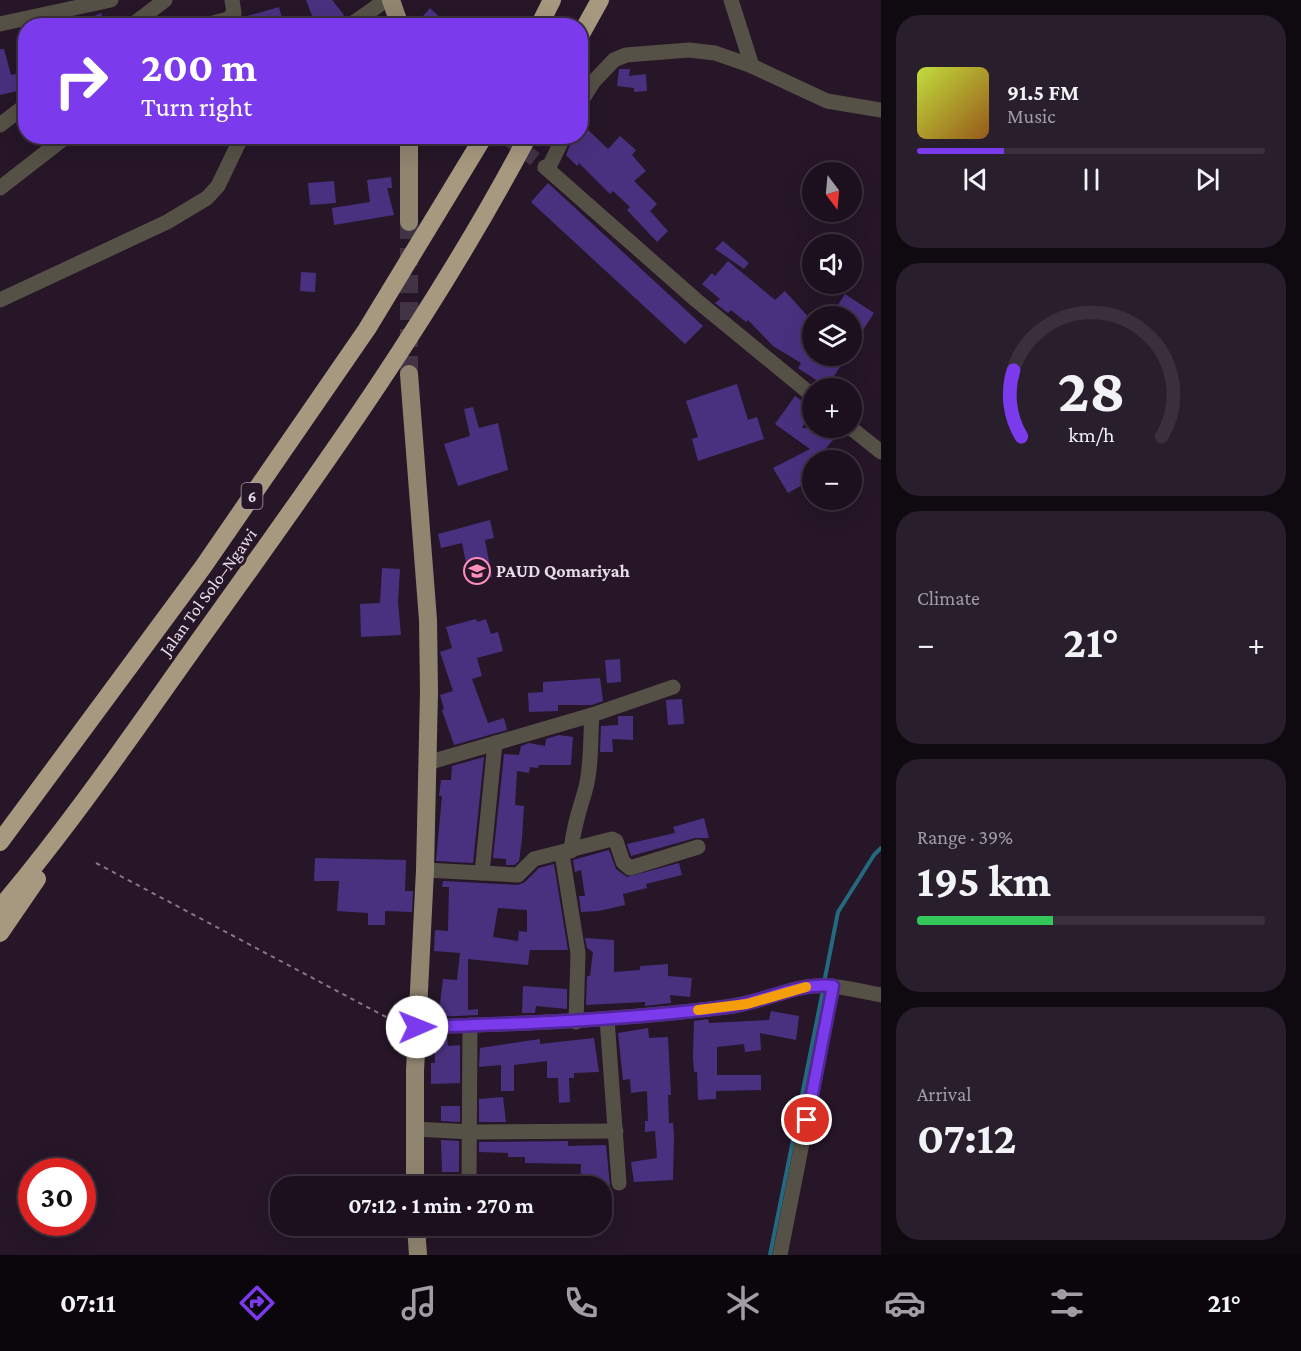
<!DOCTYPE html>
<html lang="en">
<head>
<meta charset="utf-8">
<style>
  :root { --surface:#1c101e; --page:#291e2b; --text:#f1f3f6; --muted:#a09da4; --line:#3a303c; --accent:#7c3aed }
  body { margin:0; font-family:"Crimson Pro",serif; background:var(--page); color:var(--text); height:100vh; display:flex; flex-direction:column; font-size:22px; white-space:nowrap }
  * { box-sizing:border-box; margin:0 }
  p { font-size:20px; color:var(--muted) }
  .icon { flex:none; width:33px; height:33px; fill:none; stroke:currentColor; stroke-width:2; stroke-linecap:round; stroke-linejoin:round }
  .map { position:relative; flex:1; overflow:hidden }
  .details { display:flex; flex-direction:column; gap:15px; padding:15px; background:#0f0910; width:420px }
  .details>* { flex:none }
  .top-card { position:absolute; left:18px; top:18px; width:570px; height:126px; border-radius:24px; box-shadow:0 6px 24px #0002,0 0 0 2px var(--line); background:#7c3aed; color:#fff; overflow:hidden }
  .needle { width:39px; rotate:164deg }
  .controls { position:absolute; left:802px; top:162px; display:grid; gap:12px }
  .controls a { display:grid; place-items:center; width:60px; height:60px; border-radius:50%; background:var(--surface); box-shadow:0 6px 24px #0002,0 0 0 2px var(--line); font-size:30px }
  .speed { position:absolute; left:18px; top:1158px; display:flex; gap:12px; font-size:30px; font-weight:700; text-align:center }
  .speed>* { display:grid; place-content:center; width:78px; height:78px; border-radius:50%; background:var(--surface); box-shadow:0 6px 24px #0002,0 0 0 2px var(--line); line-height:1 }
  .speed .limit { border:9px solid #d22; background:#fff; color:#111 }
  .pin { position:absolute; display:grid; place-items:center; width:51px; height:51px; color:#fff; margin:-26px; border:3px solid #fff; border-radius:50%; box-shadow:0 2px 6px #0007 }
  .me { position:absolute; width:66px; margin:-33px; rotate:89deg; stroke-linejoin:round; filter:drop-shadow(0 0 4px #0008) }
  .turn { display:flex; align-items:center; gap:21px; height:126px; padding:0 24px; font-size:27px }
  .turn .icon { width:78px; height:78px; stroke-width:2.5 }
  .turn b { display:block; font-size:42px; line-height:51px }
  .big { font-size:45px; font-weight:700; line-height:1.1 }
  .details .widget { flex:1; display:flex; flex-direction:column; justify-content:center; gap:9px; min-width:0; padding:0 21px; border-radius:24px; background:var(--page) }
  .details .dial { align-items:center; gap:0 }
  .dial svg { height:156px; overflow:visible; fill:none; stroke:var(--line); stroke-width:7; stroke-linecap:round; text-anchor:middle }
  .dial text { fill:var(--text); stroke:none }
  .song { display:flex; align-items:center; gap:18px }
  .cover { width:72px; height:72px; border-radius:9px; background:linear-gradient(135deg,hsl(70 70% 55%),hsl(30 70% 35%)) }
  .played { height:6px; border-radius:3px; background:linear-gradient(90deg,var(--accent) 25%,var(--line) 25%) }
  .keys { display:flex; justify-content:space-around; direction:ltr }
  .heat { display:flex; justify-content:space-between; align-items:center; font-size:33px; direction:ltr }
  .charge { height:9px; border-radius:4px; background:linear-gradient(90deg,#34c759 39%,var(--line) 0) }
  .trip { position:absolute; left:270px; top:1176px; width:342px; height:60px; border-radius:24px; background:var(--surface); box-shadow:0 6px 24px #0002,0 0 0 2px var(--line); font-weight:700; line-height:60px; text-align:center }
  .tabs { display:flex; height:96px; justify-content:space-around; align-items:center; background:#0b060c; color:var(--muted) }
  .tabs .icon { width:42px; height:42px }
  .tabs .on { color:var(--accent) }
  .tabs b { font-size:27px; color:var(--text) }
  main { display:flex; flex:1; min-height:0 }
  .map>svg:first-child { display:block }
  .lines { fill:none; stroke-linecap:round; stroke-linejoin:round }
  .stream { stroke:#23697f; stroke-width:4 }
  .building { fill:#4a3180; fill-rule:evenodd }
  .minor-tunnel { stroke:#433445; stroke-width:15; stroke-dasharray:15 8; stroke-linecap:butt }
  .major-tunnel { stroke:#433445; stroke-width:18; stroke-dasharray:18 9; stroke-linecap:butt }
  .path { stroke:#857786; stroke-width:2; stroke-dasharray:4.5 4.5; stroke-linecap:butt }
  .minor { stroke:#565146; stroke-width:15 }
  .major { stroke:#90856f; stroke-width:18 }
  .highway { stroke:#a7997f; stroke-width:18 }
  .route-casing { stroke:#51269a; stroke-width:15 }
  .route { stroke:#7c3aed; stroke-width:10 }
  .slow { stroke:#f59e0b; stroke-width:10 }
  .labels { text-anchor:middle; dominant-baseline:central; stroke-width:6; stroke-linejoin:round; paint-order:stroke }
  .shield { fill:#261628; stroke:#aea1af; stroke-width:1.5 }
  .shield-label { font-size:16px; font-weight:bold; fill:#e8dde9 }
  .poi-label { font-size:18px; font-weight:bold; fill:#e8dde9; stroke:#261628; text-anchor:start }
  .street-label { font-size:18px; fill:#e8dde9; stroke:#261628 }
</style>
</head>
<body>
<main>
<div class="map">
<svg width="881" height="1255" viewBox="0 0 881 1255">
  <rect width="100%" height="100%" fill="#261628"/>
  <g class="lines">
    <g class="stream">
      <polyline points="824,983 838,912 874,855 881,848"/>
      <polyline points="770,1255 823,990"/>
    </g>
  </g>
  <g class="building">
    <polygon points="306,0 332,0 344,15 336,21 334,19 316,26"/>
    <polygon points="279,7 284,26 247,26 244,17"/>
    <polygon points="430,8 449,26 433,26 423,16"/>
    <polygon points="101,13 106,26 72,26"/>
    <polygon points="0,49 4,49 11,75 26,72 26,89 0,95"/>
    <polygon points="619,69 630,69 629,76 646,74 647,91 634,92 634,88 617,86"/>
    <polygon points="585,127 608,149 620,136 636,150 632,155 646,171 634,181 657,204 650,211 668,231 657,242 627,210 630,207 613,191 610,194 579,163 577,166 566,155 573,138 580,136 580,131"/>
    <polygon points="391,177 392,188 387,188 394,215 334,225 332,208 370,202 367,180"/>
    <polygon points="334,181 336,203 310,205 308,183"/>
    <polygon points="548,183 703,326 685,344 531,202"/>
    <polygon points="723,241 749,263 744,269 715,249"/>
    <polygon points="728,261 775,300 785,291 813,322 813,356 847,356 827,387 798,368 801,363 773,346 748,320 746,322 731,310 728,313 715,303 720,299 702,284 712,273 715,276"/>
    <polygon points="301,272 316,273 315,292 300,291"/>
    <polygon points="845,294 874,313 852,347 852,316 831,316"/>
    <polygon points="737,384 748,420 757,417 764,439 698,461 692,439 698,437 686,401"/>
    <polygon points="795,396 813,409 802,428 835,428 840,432 816,460 813,460 813,479 788,493 773,468 810,449 775,424"/>
    <polygon points="473,407 479,428 498,423 508,470 458,486 444,444 470,436 464,409"/>
    <polygon points="490,520 494,538 485,540 492,577 470,582 462,543 441,548 438,534"/>
    <polygon points="382,568 400,569 398,602 401,635 361,637 360,604 380,603"/>
    <polygon points="476,619 477,622 486,619 491,634 498,632 503,651 477,658 482,676 472,679 488,723 504,718 507,730 454,745 442,710 444,709 440,695 453,691 440,652 452,648 446,627"/>
    <polygon points="620,659 621,682 607,683 605,660"/>
    <polygon points="600,678 603,701 592,705 558,705 558,711 529,712 528,693 543,692 543,682"/>
    <polygon points="682,699 684,724 668,725 666,700"/>
    <polygon points="618,716 633,716 633,740 612,739 613,752 600,752 601,726 618,725"/>
    <polygon points="559,735 573,737 571,765 539,765 538,768 530,767 529,773 517,771 515,805 524,806 522,839 519,861 514,865 506,865 506,859 493,858 504,754 519,755 521,746 529,743 545,746 546,739"/>
    <polygon points="484,757 473,863 436,861 442,796 439,796 441,780 451,780 452,766"/>
    <polygon points="704,818 709,838 695,838 631,856 627,844 675,833 673,827"/>
    <polygon points="609,850 616,869 627,877 679,863 682,875 646,884 647,888 623,894 625,905 599,911 581,912 579,896 585,896 581,870 575,872 573,860"/>
    <polygon points="315,858 406,860 405,891 413,891 412,912 385,911 385,925 368,925 368,913 337,911 339,881 314,881"/>
    <path d="M554 864 568 950H530L528 965 468 959V1010L478 1009V1015L436 1017V1013L439 1012 443 979 457 980 460 953 434 951 435 930 448 931 449 887H442L443 881 518 885 525 882 539 868ZM498 908 527 910V932L519 931 518 941 493 937Z"/>
    <polygon points="585,938 614,940 614,972 640,970 640,966 668,964 668,976 692,978 690,997 670,995 671,1003 645,1006 645,1002 586,1005 587,976 590,976 593,952 587,948"/>
    <polygon points="523,986 567,989 567,1009 536,1006 535,1013 522,1013"/>
    <polygon points="771,1011 799,1016 796,1040 760,1033 761,1050 745,1052 744,1044 717,1047 717,1075 761,1075 761,1090 716,1091 716,1099 698,1100 697,1072 694,1072 693,1057 694,1021 708,1019 709,1023 769,1020"/>
    <polygon points="648,1028 649,1038 668,1037 671,1095 668,1095 669,1123 673,1123 674,1136 673,1180 634,1182 631,1162 657,1158 655,1131 645,1132 645,1121 648,1121 647,1091 631,1093 630,1079 623,1080 618,1033"/>
    <polygon points="447,1036 448,1046 460,1045 460,1083 431,1084 431,1063 435,1063 434,1037"/>
    <polygon points="594,1038 599,1072 574,1073 574,1078 569,1078 570,1102 559,1103 558,1078 547,1078 547,1061 514,1065 514,1091 501,1091 501,1065 479,1067 480,1048 540,1039 540,1044"/>
    <polygon points="503,1097 506,1122 479,1122 479,1099"/>
    <polygon points="441,1106 460,1106 460,1122 441,1121"/>
    <polygon points="441,1140 459,1141 459,1172 442,1172"/>
    <polygon points="568,1141 568,1146 606,1145 610,1186 580,1186 581,1164 525,1163 525,1157 508,1157 508,1153 479,1152 479,1142"/>
  </g>
  <g class="lines">
    <polyline class="minor-tunnel" points="505,136 545,167"/>
    <polyline class="major-tunnel" points="409,374 409,222"/>
    <polyline class="path" points="96,863 386,1017 403,1022"/>
    <g class="minor">
      <polyline points="731,0 752,66"/>
      <polyline points="213,23 228,19 234,13 232,0"/>
      <polyline points="0,24 111,0"/>
      <polyline points="131,26 165,0"/>
      <polyline points="349,26 386,0"/>
      <polyline points="580,103 594,81 614,60 626,55 689,50 715,53 752,66 827,101 881,110"/>
      <polyline points="0,125 26,105"/>
      <polyline points="545,167 696,300 813,396"/>
      <polyline points="548,169 564,136"/>
      <polyline points="0,188 67,136"/>
      <polyline points="0,300 167,222 207,198 218,186 242,136"/>
      <polyline points="851,428 881,452"/>
      <polyline points="427,763 592,715 673,687"/>
      <path d="M571 851C573 829 579 811 585 791 592 767 590 739 592 715"/>
      <polyline points="562,854 578,953 576,1022"/>
      <polyline points="425,870 518,875 534,859 612,839 616,841 623,862 630,868 698,847"/>
      <polyline points="482,873 495,743"/>
      <polyline points="607,1019 619,1183"/>
      <path d="M417 1027C520 1024 623 1020 726 1007 752 1004 775 994 800 988 827 982 855 990 881 995"/>
      <polyline points="415,1129 471,1132 616,1131"/>
      <polyline points="469,1180 470,1025"/>
      <polyline points="780,1255 833,986"/>
    </g>
    <g class="major">
      <polyline points="391,0 400,26"/>
      <polyline points="409,136 409,222"/>
      <polyline points="409,374 428,620 429,692 425,870 415,1071 415,1186"/>
      <polyline points="416,1226 418,1255"/>
    </g>
    <g class="highway">
      <polyline points="539,26 552,0"/>
      <polyline points="580,36 600,0"/>
      <polyline points="0,842 203,567 367,329 484,136"/>
      <path d="M0 908C77 817 144 717 213 621 325 465 438 307 528 136"/>
      <polyline points="0,933 37,879"/>
    </g>
  </g>
  <g class="lines">
    <defs>
      <path id="route" d="M417 1027C521 1024 624 1020 727 1007 762 1003 797 982 833 986L807 1120"/>
    </defs>
    <use href="#route" class="route-casing"/>
    <use href="#route" class="route"/>
    <polyline class="slow" points="698,1010 747,1004 806,987"/>
  </g>
  <defs>
    <symbol id="school-ring" viewBox="-11 -11 22 22"><circle r="9.5" fill="#261628" stroke="#fe8ebb" stroke-width="1.5"/><path d="M0-5L7-2L0 1L-7-2ZM-4 1L0 2.5L4 1V4Q0 6-4 4Z" fill="#fe8ebb"/></symbol>
  </defs>
  <g fill-rule="evenodd">
    <use href="#school-ring" x="462" y="556" width="30" height="30"/>
  </g>
  <g class="labels">
    <rect class="shield" x="241.5" y="483" width="21" height="26" rx="4.5"/>
    <g class="shield-label">
      <text x="252" y="496">6</text>
    </g>
    <g class="poi-label">
      <text x="496" y="571">PAUD Qomariyah</text>
    </g>
    <g class="street-label">
      <text transform="translate(208 592) rotate(-54)">Jalan Tol Solo–Ngawi</text>
    </g>
  </g>
</svg>
<div class="controls">
<a><svg class="needle" viewBox="-14 -14 28 28"><path d="M0-13l5 13h-10z" fill="#e53935"/><path d="M0 13l5-13h-10z" fill="#a09da4"/></svg></a>
<a><svg class="icon" aria-label="sound" viewBox="0 0 24 24"><path d="M4 9h4l5-4v14l-5-4H4zM17 9q2 3 0 6"/></svg></a>
<a><svg class="icon" aria-label="layers" viewBox="0 0 24 24"><path d="M12 4l9 5-9 5-9-5zM3 14l9 5 9-5"/></svg></a>
<a>+</a>
<a>−</a>
</div>
<div class="speed"><div class="limit">30</div></div>
<div class="pin" style="left:807px;top:1120px;background:#d93025"><svg class="icon" aria-label="arrive" viewBox="0 0 24 24"><path d="M6 21V4h12l-3 4 3 4H6"/></svg></div>
<svg class="me" style="left:417px;top:1027px" viewBox="-20 -20 40 40"><circle r="19" fill="#fff"/><path d="M0-13L10 11 0 6-10 11z" fill="#7c3aed"/></svg>
<div class="trip">07:12 · 1 min · 270 m</div>
<div class="top-card">
<div class="turn"><svg class="icon" aria-label="right" viewBox="0 0 24 24"><path d="M7 20v-9h11M14 6l5 5-5 5"/></svg><div><b>200 m</b>Turn right</div></div>
</div>
</div>
<section class="details">
<div class="widget">
<div class="song"><i class="cover"></i><div><b>91.5 FM</b><p>Music</p></div></div>
<div class="played"></div>
<div class="keys"><svg class="icon" aria-label="previous" viewBox="0 0 24 24"><path d="M18 5L8 12l10 7zM5 5v14"/></svg><svg class="icon" aria-label="pause" viewBox="0 0 24 24"><path d="M8 5v14M16 5v14"/></svg><svg class="icon" aria-label="next" viewBox="0 0 24 24"><path d="M6 5l10 7-10 7zM19 5v14"/></svg></div>
</div>
<div class="widget dial"><svg viewBox="0 0 100 80">
<path d="M14 69A42 42 0 1 1 86 69"/>
<path d="M14 69A42 42 0 0 1 10 35" stroke="#7c3aed"/>
<text x="50" y="56" font-size="32" font-weight="700">28</text>
<text x="50" y="72" font-size="11">km/h</text>
</svg></div>
<div class="widget"><p>Climate</p>
<div class="heat"><a>−</a><b class="big">21°</b><a>+</a></div>
</div>
<div class="widget"><p>Range · 39%</p><b class="big">195 km</b><div class="charge"></div></div>
<div class="widget"><p>Arrival</p><b class="big">07:12</b></div>
</section>
</main>
<nav class="tabs">
<b>07:11</b>
<svg class="icon on" aria-label="directions" viewBox="0 0 24 24"><path d="M12 3l9 9-9 9-9-9zM9 14v-3h6M13 9l2 2-2 2"/></svg>
<svg class="icon" aria-label="music" viewBox="0 0 24 24"><path d="M9 18V5l10-2v13"/><circle cx="6" cy="18" r="3"/><circle cx="16" cy="16" r="3"/></svg>
<svg class="icon" aria-label="phone" viewBox="0 0 24 24"><path d="M5 4h4l2 5-3 2q2 4 5 5l2-3 5 2v4C11 20 4 13 5 4z"/></svg>
<svg class="icon" aria-label="climate" viewBox="0 0 24 24"><path d="M12 3v18M4 7l16 10M4 17L20 7"/></svg>
<svg class="icon" aria-label="car" viewBox="0 0 24 24"><path d="M5 17H2v-5l4-1 3-4h7l3 4 3 1v5h-3M9 17h6M6 11h13"/><circle cx="7" cy="17" r="2"/><circle cx="17" cy="17" r="2"/></svg>
<svg class="icon" aria-label="filters" viewBox="0 0 24 24"><path d="M4 7h16M4 17h16"/><circle cx="9" cy="7" r="2"/><circle cx="15" cy="17" r="2"/></svg>
<b>21°</b>
</nav>
</body>
</html>
